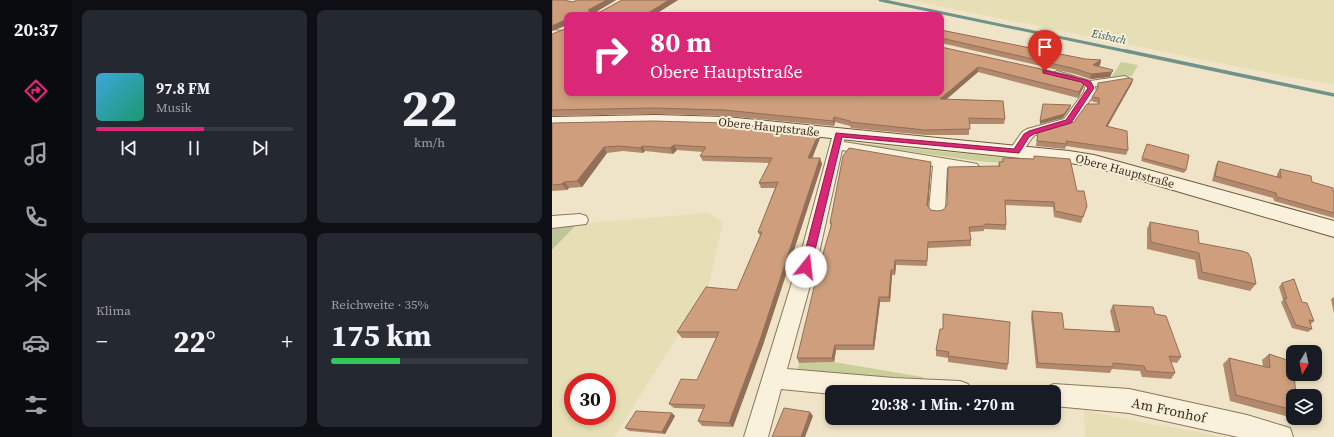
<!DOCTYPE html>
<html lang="de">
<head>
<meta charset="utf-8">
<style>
  :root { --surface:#171b24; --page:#242831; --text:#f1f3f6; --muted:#9ea1a6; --line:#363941; --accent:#db2777 }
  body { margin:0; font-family:"Source Serif 4",serif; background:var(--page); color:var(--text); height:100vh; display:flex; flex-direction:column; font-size:15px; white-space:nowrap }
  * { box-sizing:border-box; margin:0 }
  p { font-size:13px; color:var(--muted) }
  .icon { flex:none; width:22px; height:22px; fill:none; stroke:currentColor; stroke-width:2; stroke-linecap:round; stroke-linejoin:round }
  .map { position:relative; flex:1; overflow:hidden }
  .panel { display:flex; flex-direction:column; gap:10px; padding:10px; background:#0d0f14; width:480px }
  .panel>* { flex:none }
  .top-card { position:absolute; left:12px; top:12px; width:380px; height:84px; border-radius:8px; box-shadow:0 2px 6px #0003; background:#db2777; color:#fff; overflow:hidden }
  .needle { width:26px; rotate:189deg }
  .buttons { position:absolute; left:734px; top:345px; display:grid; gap:8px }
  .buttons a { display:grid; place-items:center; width:36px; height:36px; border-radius:8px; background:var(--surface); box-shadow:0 2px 6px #0003; font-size:20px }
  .speed { position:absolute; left:12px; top:373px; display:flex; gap:8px; font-size:20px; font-weight:700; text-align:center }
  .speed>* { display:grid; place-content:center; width:52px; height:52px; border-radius:50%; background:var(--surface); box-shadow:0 2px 6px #0003; line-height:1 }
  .speed .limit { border:6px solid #d22; background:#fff; color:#111 }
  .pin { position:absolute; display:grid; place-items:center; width:34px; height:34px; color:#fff; margin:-41px -17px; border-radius:50% 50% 50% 0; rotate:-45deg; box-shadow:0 0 4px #0007 }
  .pin .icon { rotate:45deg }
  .me { position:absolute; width:44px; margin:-22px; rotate:16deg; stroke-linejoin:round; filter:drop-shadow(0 0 3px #0008) }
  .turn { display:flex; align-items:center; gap:14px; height:84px; padding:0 20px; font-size:18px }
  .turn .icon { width:52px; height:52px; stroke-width:2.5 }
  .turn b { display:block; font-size:28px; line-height:34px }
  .big { font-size:30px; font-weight:700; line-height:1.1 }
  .panel .widget { flex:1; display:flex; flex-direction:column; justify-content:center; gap:6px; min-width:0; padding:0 14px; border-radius:8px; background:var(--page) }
  .panel .dial { align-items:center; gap:0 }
  .dial b { font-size:52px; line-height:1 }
  .song { display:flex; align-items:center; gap:12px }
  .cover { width:48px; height:48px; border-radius:6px; background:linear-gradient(135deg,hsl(200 70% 55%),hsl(160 70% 35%)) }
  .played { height:4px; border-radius:2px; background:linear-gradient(90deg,var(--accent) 55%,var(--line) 55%) }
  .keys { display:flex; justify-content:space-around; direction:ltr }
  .heat { display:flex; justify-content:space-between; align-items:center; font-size:22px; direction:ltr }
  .charge { height:6px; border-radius:3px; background:linear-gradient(90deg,#34c759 35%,var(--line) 0) }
  .panel .tiles { flex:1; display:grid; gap:10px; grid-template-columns:repeat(2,1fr) }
  .trip { position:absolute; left:273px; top:385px; width:236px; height:40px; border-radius:8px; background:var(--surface); box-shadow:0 2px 6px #0003; font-weight:700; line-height:40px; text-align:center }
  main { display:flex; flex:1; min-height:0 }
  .menu { display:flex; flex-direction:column; width:72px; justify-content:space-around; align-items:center; background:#090b0e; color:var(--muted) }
  .menu .icon { width:28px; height:28px }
  .menu .on { color:var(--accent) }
  .menu b { font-size:18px; color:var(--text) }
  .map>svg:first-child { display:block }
  .farmland { fill:#e6deb5; fill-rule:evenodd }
  .green { fill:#c9cf9b }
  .cemetery { fill:#bfc49a }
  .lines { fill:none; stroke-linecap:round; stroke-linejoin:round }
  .stream-far1 { stroke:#6f938a; stroke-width:3 }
  .stream { stroke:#6f938a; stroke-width:3.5 }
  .street-casing { stroke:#8d765c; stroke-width:2 }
  .secondary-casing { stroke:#6f573f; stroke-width:2 }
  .street { fill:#faf1dc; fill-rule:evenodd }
  .secondary { fill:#faf1dc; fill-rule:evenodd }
  .wall { fill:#b2896c }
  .shaded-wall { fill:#916f58 }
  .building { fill:#cf9f7d; stroke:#916f58 }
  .route { fill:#db2777; stroke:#8e194d }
  .labels { text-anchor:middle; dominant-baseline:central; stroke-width:4; stroke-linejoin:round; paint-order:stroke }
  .far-water-label { font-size:11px; font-style:italic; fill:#2f5d5a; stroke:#f7eed8 }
  .street-label { font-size:12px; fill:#3d2e20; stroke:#f7eed8 }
  .near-street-label { font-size:14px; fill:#3d2e20; stroke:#f7eed8 }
</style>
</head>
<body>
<main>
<nav class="menu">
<b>20:37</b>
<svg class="icon on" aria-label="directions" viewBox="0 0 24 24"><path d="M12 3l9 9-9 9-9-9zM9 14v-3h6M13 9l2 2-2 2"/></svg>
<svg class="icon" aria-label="music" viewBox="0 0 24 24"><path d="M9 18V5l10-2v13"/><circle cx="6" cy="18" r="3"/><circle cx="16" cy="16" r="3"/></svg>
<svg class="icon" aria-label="phone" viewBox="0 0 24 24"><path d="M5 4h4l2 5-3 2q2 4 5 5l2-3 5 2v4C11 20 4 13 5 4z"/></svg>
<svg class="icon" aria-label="climate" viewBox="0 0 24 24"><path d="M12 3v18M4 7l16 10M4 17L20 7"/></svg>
<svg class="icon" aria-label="car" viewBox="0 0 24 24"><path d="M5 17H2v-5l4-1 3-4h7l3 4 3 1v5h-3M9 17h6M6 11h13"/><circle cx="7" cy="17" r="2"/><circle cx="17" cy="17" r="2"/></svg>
<svg class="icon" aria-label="filters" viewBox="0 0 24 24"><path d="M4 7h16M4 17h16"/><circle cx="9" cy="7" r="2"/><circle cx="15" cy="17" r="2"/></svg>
</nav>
<section class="panel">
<div class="tiles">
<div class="widget">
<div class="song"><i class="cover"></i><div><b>97.8 FM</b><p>Musik</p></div></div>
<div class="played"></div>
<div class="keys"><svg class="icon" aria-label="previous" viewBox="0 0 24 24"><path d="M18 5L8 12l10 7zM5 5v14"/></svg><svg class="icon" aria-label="pause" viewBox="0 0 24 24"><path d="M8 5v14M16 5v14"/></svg><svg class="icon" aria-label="next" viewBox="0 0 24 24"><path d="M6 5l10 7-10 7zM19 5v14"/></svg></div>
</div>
<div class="widget dial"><b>22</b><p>km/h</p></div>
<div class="widget"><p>Klima</p>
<div class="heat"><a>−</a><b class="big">22°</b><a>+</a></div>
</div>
<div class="widget"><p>Reichweite · 35%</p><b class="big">175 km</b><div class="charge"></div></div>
</div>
</section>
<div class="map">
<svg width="782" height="437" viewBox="0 0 782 437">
  <rect width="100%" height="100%" fill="#f0e4c8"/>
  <g class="farmland">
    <polygon points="358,0 782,0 782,85 667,63"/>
    <path d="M156 213 171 222 156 288 62 437H0V250L25 224ZM21 382H55V416H21Z"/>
    <polygon points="532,410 577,420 674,437 533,437"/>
  </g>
  <g class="green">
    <polygon points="569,62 586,65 580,76 558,79"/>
    <polygon points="304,143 307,143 466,159 464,163 434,162 301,144"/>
    <polygon points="282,362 371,377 370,379 249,371 246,369 247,363"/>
  </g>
  <polygon class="cemetery" points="25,224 0,250 0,227"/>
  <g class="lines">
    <polyline class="stream-far1" points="328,0 578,52"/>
    <polyline class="stream" points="574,51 782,95"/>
    <defs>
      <g id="street">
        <polygon points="0,23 15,24 15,30 0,29"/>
        <polygon points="505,71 538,81 573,76 578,79 573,82 543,86 544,92 520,125 483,135 480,138 469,154 459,154 457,151 470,132 475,129 512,119 532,92 533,87 528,83 501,76 500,74"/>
        <polygon points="287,130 292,131 293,134 292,142 420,163 425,164 427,167 425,170 420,171 395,168 393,210 391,214 385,215 379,214 377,210 381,166 290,150 267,253 235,369 342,378 408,381 416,384 419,392 280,392 280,394 229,389 216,437 192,437 249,253 281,134 282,131"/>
        <polygon points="28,214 34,216 36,220 34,224 0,228 0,216"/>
        <polygon points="502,384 577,389 695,415 738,428 741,437 686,437 577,413 502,406 502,392 492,392 494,387"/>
      </g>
      <polygon id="secondary" points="104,115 174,117 517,151 542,155 782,221 782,237 539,166 517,163 174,127 104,125 0,127 0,117"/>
    </defs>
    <use href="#street" class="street-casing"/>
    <use href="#secondary" class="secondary-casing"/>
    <use href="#street" class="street"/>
    <use href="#secondary" class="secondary"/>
  </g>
  <g class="wall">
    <polygon points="0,0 11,0 21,2 25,0 64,0 43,12 48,12 70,0 126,0 102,15 15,15 15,93 302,93 307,96 309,93 389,93 389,47 521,76 533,82 531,88 526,98 426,72 394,99 451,101 453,119 452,124 417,124 417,135 373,135 299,128 298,126 283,122 282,126 174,116 104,114 0,116 0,34 13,29 13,26 0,31"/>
    <polygon points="389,30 533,59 549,60 548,65 546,67 559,75 558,77 538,79 523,74 389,43"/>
    <polygon points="581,79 580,83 556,126 576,150 574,155 514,146 513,149 484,146 486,131 522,122 546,104 546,103 539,101 540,97 545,90 545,87 546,83"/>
    <polygon points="0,123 267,133 268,138 260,158 268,158 270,164 211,345 181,427 150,426 146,421 151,409 122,408 117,404 145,380 164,338 130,338 125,332 185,290 208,236 206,232 223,188 209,188 207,183 217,163 151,161 148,156 151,152 125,150 121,154 93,151 91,153 71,151 55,153 30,187 17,188 15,190 0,191"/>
    <polygon points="595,144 634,170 632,173 589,161"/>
    <polygon points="451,158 525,191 535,206 529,223 502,217 501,207 453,205 454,225 454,230 432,229 432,231 418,232 419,240 419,246 376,248 375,266 344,265 343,275 340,275 338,302 328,302 322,350 284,350 282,362 247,363 245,358 279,227 278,223 379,162 379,167 376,206 379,210 385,211 391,210 446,166 447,162 450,162"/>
    <polygon points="666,161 725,177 725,174 728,169 782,191 782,218 722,201 721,198 660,181 664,165"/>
    <polygon points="598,222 647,243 704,284 698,291 646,279 643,260 595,249 595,229"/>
    <polygon points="730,283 750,302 762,321 758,325 760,329 756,332 740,328 729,302 731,300 727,287"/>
    <polygon points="782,297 782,314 779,299"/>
    <polygon points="561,305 603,314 629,357 625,363 619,362 623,373 619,379 590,377 588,371 560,369 558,373 484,368 479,317 480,311 512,329 563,332 558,311"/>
    <polygon points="388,329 456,364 455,370 396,362 396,358 384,356 384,350"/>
    <polygon points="717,354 741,396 741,414 737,417 678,401 671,364 677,358 711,366 710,360"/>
    <polygon points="120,413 123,416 113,434 77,431 73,428"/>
  </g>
  <g class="shaded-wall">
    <polygon points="55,0 64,0 39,15 36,10"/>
    <polygon points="117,0 126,0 102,15 93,15"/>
    <polygon points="13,20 15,25 0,31 0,26"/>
    <polygon points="549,60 548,65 539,70 541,65"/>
    <polygon points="426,67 426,72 388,105 388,99"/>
    <polygon points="561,70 558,77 538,79 539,74"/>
    <polygon points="581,79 580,83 553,130 554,126"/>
    <polygon points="533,82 531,88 526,98 527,92"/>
    <polygon points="519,105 518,108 511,118 488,124 488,121"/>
    <polygon points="282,117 283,122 282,126 281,121"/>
    <polygon points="267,133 268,138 258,164 256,158"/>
    <polygon points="122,145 125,150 121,154 118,148"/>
    <polygon points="90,146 93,151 91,153 88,148"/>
    <polygon points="52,147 55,153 30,187 25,181"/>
    <polygon points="268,158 270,164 211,345 181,427 177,423"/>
    <polygon points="379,162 379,167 376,210 375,205"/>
    <polygon points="12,182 17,188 15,190 10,184"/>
    <polygon points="343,260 344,265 343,275 342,270"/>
    <polygon points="339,270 340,275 338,302 337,297"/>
    <polygon points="327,297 328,302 322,350 321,345"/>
    <polygon points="283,345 284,350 282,362 280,358"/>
    <polygon points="258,412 261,416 253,437 249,437"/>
    <polygon points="120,413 123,416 113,434 110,432"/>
  </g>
  <g class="building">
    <polygon points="0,0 11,0 21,2 25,0 55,0 36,10 38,12 48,12 70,0 117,0 93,15 15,15 15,64 14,65 15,65 15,93 302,93 307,96 309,93 389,93 389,47 521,76 533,82 527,92 426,67 388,99 451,101 453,119 417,118 418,129 373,130 298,122 298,121 282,117 281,121 172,110 101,108 0,110 0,34 13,29 13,20 0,26"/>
    <polygon points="389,30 533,59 549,60 541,65 561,70 560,72 539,74 524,69 389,38"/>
    <polygon points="577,78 581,79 554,126 575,131 576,150 514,141 515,144 485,141 486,131 522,122 535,104 547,104 547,98 540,97 546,88 546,83"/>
    <polygon points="491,104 519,105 512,114 488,121"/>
    <polygon points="101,121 172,123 267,133 256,158 268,158 208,340 177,423 146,421 153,405 117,404 129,379 145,380 167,332 125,332 154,287 185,290 210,232 206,232 226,182 207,183 220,158 148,156 154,147 122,145 118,148 90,146 88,148 68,146 52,147 25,181 12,182 10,184 0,185 0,123"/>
    <polygon points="595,144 637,155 634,170 590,158"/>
    <polygon points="297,148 379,162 375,205 379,210 385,211 391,210 395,205 396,167 448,166 447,162 451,162 451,158 482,159 482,156 518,159 525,191 532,191 535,206 531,217 503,211 502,202 453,200 454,225 433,224 432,226 417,227 419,240 376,242 375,261 343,260 342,270 339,270 337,297 327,297 321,345 283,345 280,358 245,358 266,271 280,223 278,223 291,156"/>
    <polygon points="666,161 729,178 728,169 759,176 760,182 781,188 781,191 782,191 782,213 725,197 724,193 663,176"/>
    <polygon points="598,222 646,231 647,243 690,251 696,253 699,258 704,284 650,272 647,253 599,242"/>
    <polygon points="742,279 750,302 755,303 762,321 757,320 760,329 744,325 732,298 735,299 730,283"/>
    <polygon points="561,305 601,307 603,314 614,316 629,357 617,356 623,373 594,371 592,366 561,363 561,367 486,363 480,311 510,313 512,329 568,332"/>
    <polygon points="391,314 458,322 456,364 396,356 397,352 384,350 388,329 391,329"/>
    <polygon points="717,354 741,362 741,374 742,374 744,396 741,396 741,410 684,395 677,358 718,368"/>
    <polygon points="232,408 258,412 249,437 220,437"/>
    <polygon points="84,411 120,413 110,432 73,428"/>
  </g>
  <polygon class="route" points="491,70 534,80 539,82 542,88 519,123 482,134 477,137 467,153 290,137 259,267 258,270 251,270 249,267 284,133 462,149 472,134 477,131 514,120 536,88 529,82 491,73"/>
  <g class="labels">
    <g class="far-water-label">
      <text transform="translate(557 37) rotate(12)">Eisbach</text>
    </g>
    <g class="street-label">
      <text transform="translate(217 127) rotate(6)">Obere Hauptstraße</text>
      <text transform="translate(573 171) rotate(15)">Obere Hauptstraße</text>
    </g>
    <g class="near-street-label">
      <text transform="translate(617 410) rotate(12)">Am Fronhof</text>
    </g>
  </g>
</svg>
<div class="buttons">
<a><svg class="needle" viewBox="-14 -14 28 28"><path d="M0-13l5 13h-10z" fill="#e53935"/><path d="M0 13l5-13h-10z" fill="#9ea1a6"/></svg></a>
<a><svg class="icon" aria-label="layers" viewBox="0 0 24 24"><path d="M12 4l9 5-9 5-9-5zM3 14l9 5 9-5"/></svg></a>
</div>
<div class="speed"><div class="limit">30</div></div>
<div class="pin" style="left:493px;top:71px;background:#d93025"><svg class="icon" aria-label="arrive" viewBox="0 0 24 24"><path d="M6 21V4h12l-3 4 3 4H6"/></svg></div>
<svg class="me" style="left:254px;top:267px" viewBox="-20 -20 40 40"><circle r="19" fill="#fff"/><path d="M0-13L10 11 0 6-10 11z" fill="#db2777"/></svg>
<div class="trip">20:38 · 1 Min. · 270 m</div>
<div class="top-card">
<div class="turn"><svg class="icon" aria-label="right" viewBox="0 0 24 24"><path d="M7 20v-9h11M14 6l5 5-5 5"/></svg><div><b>80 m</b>Obere Hauptstraße</div></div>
</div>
</div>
</main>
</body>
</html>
